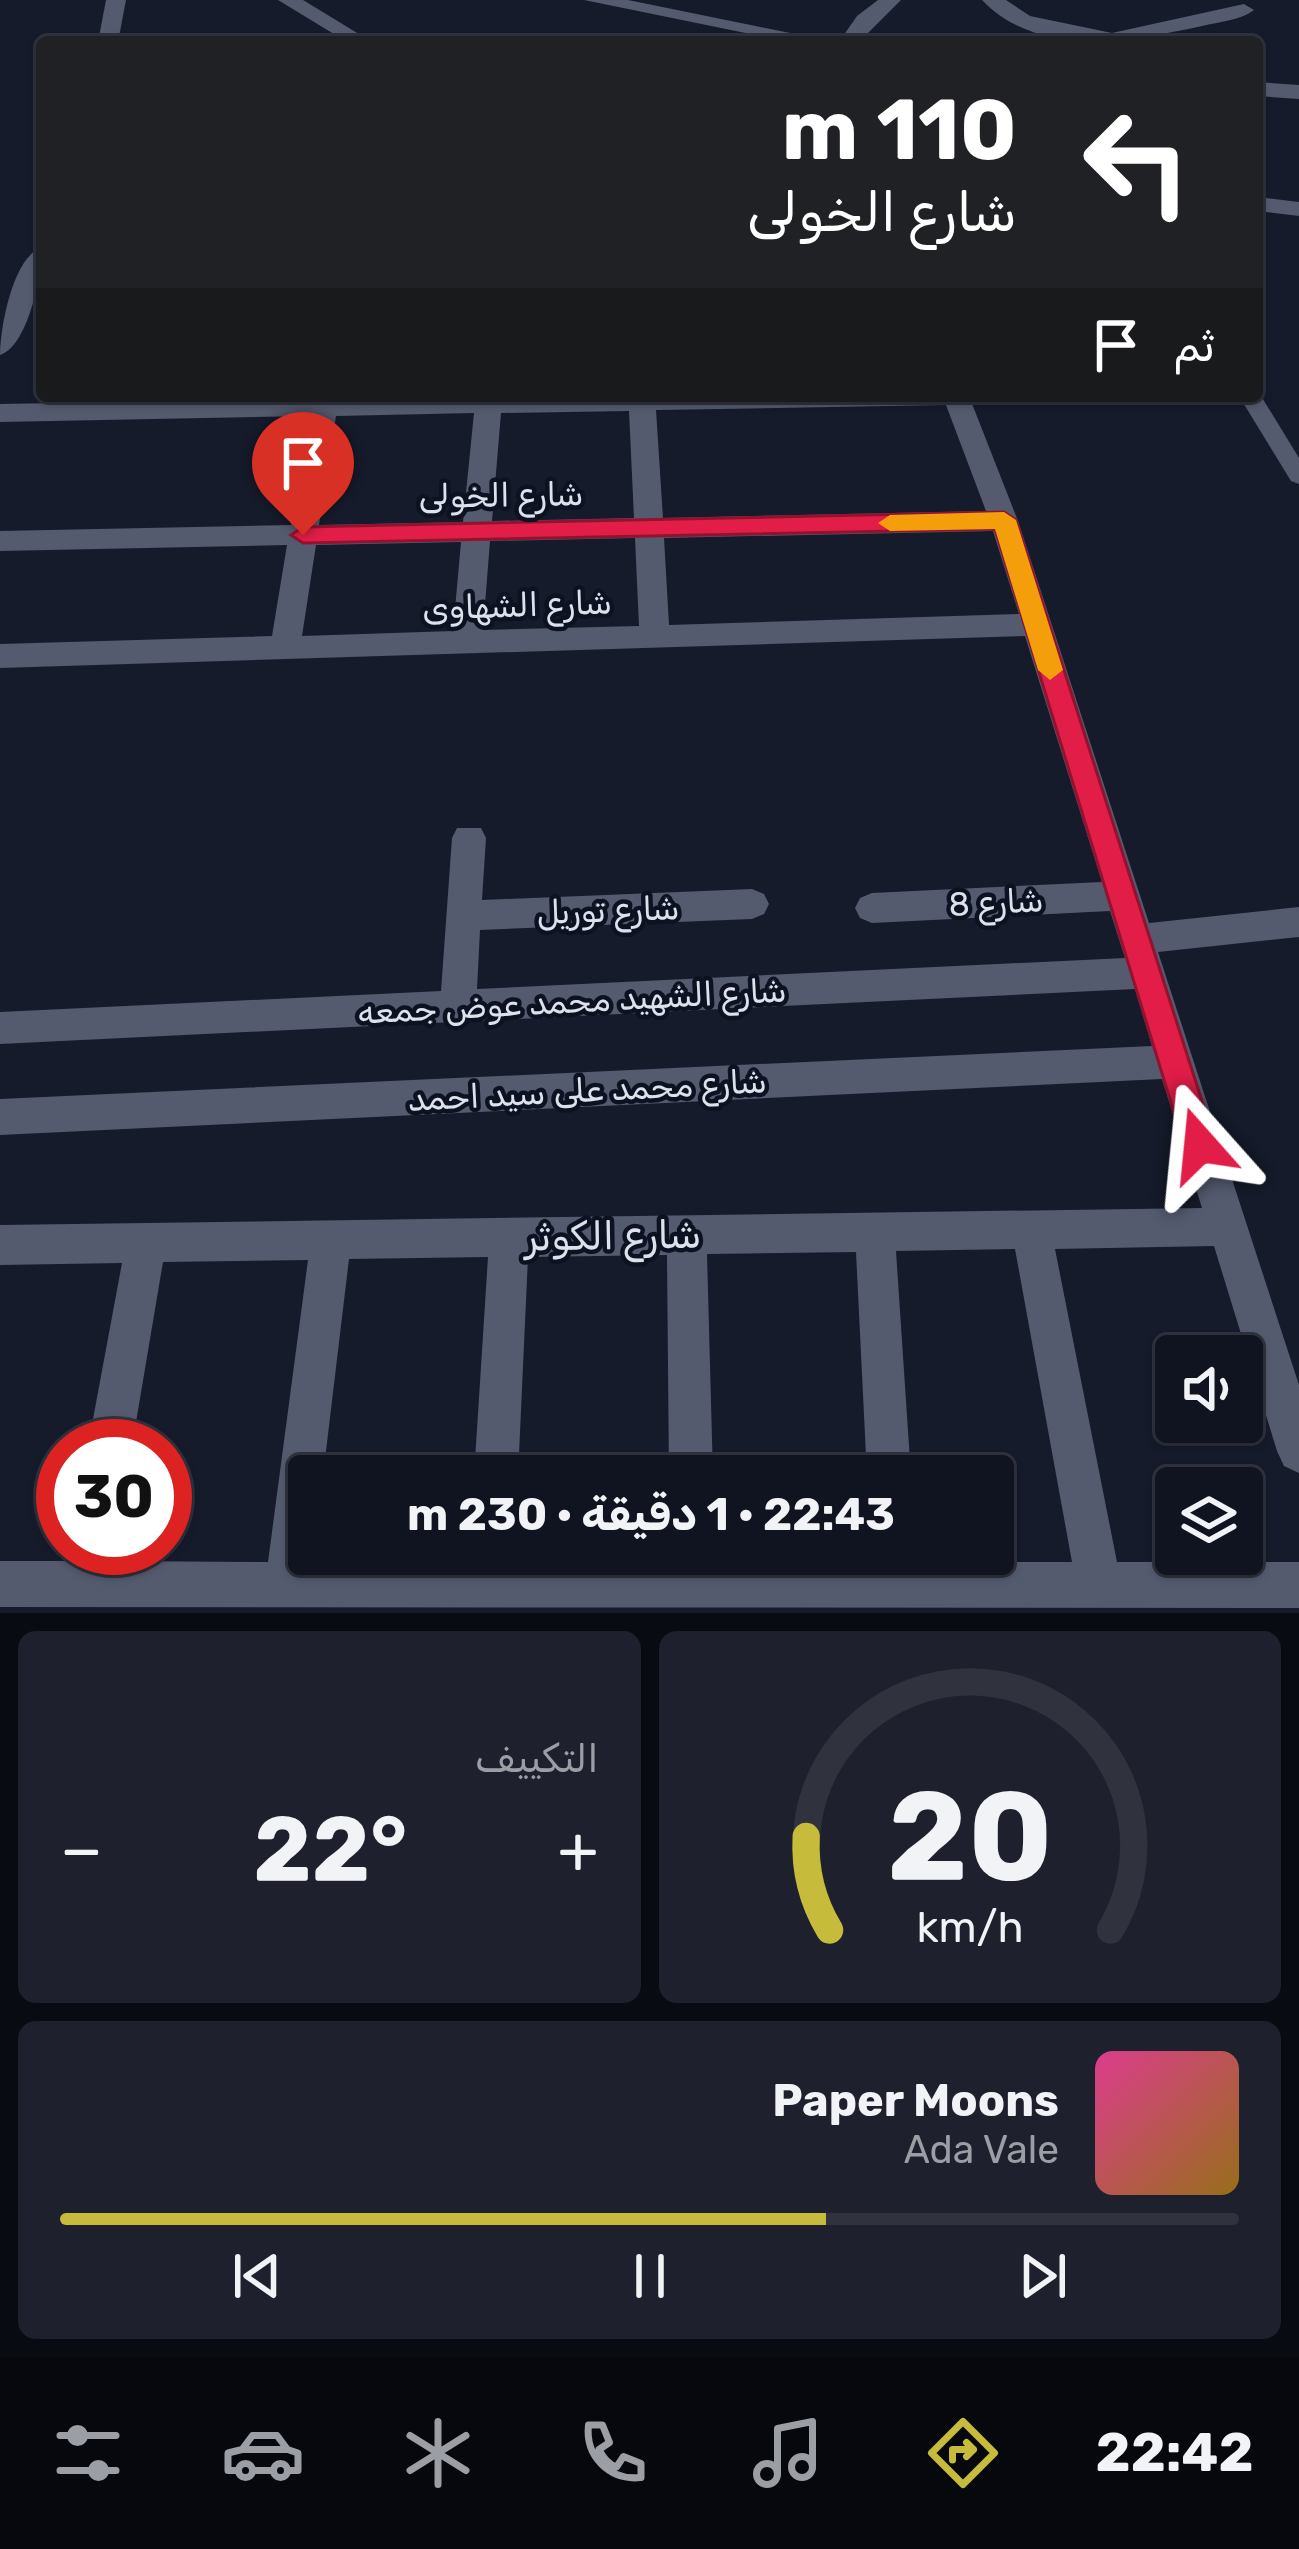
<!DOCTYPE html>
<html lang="ar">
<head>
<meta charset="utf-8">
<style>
  :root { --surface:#101420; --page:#1e212d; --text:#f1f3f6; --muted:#9c9ea5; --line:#30333e; --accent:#c7bb3b }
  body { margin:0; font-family:Rubik,Cairo,sans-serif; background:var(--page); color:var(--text); direction:rtl; height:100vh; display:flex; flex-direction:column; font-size:45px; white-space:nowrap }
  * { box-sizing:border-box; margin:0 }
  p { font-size:39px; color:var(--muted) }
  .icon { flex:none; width:66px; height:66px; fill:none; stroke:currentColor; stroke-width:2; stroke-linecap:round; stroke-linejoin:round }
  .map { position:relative; height:1613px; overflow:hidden; direction:ltr }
  .sheet { display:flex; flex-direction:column; gap:18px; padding:18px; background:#090b12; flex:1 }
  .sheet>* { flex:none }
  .guide { position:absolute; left:36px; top:36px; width:1227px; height:366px; border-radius:12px; box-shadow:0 3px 9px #0004,0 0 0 3px var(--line); direction:rtl; background:#202124; color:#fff; overflow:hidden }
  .tools { position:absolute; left:1155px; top:1335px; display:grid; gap:24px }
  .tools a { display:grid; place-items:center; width:108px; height:108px; border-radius:12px; background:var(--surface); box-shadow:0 3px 9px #0004,0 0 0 3px var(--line); font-size:60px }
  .speed { position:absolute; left:36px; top:1419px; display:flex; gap:24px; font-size:60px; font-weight:700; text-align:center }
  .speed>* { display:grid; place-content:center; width:156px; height:156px; border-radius:50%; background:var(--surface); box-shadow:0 3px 9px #0004,0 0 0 3px var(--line); line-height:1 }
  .speed .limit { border:18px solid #d22; background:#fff; color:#111 }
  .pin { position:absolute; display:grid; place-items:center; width:102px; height:102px; color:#fff; margin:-123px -51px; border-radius:50% 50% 50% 0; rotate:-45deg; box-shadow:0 0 12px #0007 }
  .pin .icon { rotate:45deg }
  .me { position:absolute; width:132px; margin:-66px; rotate:342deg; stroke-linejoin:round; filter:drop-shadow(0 0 9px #0008) }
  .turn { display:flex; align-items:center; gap:42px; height:252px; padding:0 48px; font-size:54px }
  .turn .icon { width:156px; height:156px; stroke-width:2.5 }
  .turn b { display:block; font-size:84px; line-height:102px }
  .then { display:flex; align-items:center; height:114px; padding:0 48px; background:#0003; gap:24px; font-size:45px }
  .big { font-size:90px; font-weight:700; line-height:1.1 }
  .sheet .widget { flex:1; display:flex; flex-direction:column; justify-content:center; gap:18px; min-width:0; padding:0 42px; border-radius:18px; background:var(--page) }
  .sheet .dial { align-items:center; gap:0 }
  .dial svg { height:312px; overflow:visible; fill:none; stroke:var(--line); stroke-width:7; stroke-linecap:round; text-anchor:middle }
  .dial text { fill:var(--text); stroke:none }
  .song { display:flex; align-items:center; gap:36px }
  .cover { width:144px; height:144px; border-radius:18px; background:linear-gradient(135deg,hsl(330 70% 55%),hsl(40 70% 35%)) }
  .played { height:12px; border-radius:6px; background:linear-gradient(90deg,var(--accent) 65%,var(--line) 65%) }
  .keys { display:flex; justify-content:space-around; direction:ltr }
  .heat { display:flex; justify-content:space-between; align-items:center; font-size:66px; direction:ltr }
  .sheet .tiles { flex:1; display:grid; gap:18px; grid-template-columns:1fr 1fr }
  .widget:last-child { grid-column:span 2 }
  .trip { position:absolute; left:288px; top:1455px; width:726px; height:120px; border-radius:12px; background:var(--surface); box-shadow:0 3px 9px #0004,0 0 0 3px var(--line); font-weight:700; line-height:120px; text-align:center; direction:rtl }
  .menu { display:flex; height:192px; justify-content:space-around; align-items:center; background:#06080d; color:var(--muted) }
  .menu .icon { width:84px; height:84px }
  .menu .on { color:var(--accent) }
  .menu b { font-size:54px; color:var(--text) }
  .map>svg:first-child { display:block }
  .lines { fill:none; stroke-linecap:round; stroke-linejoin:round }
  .service { fill:#545b6f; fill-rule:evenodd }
  .minor { fill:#545b6f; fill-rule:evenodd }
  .secondary { fill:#545b6f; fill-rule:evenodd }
  .route { fill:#e11d48; stroke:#92132f; stroke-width:3 }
  .slow { fill:#f59e0b }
  .labels { text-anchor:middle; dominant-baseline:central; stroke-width:9; stroke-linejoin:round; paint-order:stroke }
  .street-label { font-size:33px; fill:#dce1ec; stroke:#0c1221 }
  .near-street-label { font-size:39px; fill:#dce1ec; stroke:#0c1221 }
</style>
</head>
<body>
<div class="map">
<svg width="1299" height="1613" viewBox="0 0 1299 1613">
  <rect width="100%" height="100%" fill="#151b2b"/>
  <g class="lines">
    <polygon class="service" points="1258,391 1299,458 1299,484 1291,481 1239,396 1257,396"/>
    <g class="minor">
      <polygon points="106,0 126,0 118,42 98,42"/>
      <polygon points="878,0 901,0 859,42 839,42 857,16"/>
      <path d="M982 0H1006L1030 16 1112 33 1244 4 1254 10C1241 20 1219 22 1202 26 1133 41 1038 59 982 0Z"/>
      <path d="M42 247C42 274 28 346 0 355 0 327 13 257 42 247Z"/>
      <path d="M465 396H969L1018 521 1149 923 1299 907V937L1158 952 1299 1385V1473L1284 1466 1277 1451 1214 1246 1055 1249 1117 1562H1299V1608L0 1607V1561H67L70 1548H114L112 1561 268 1562 308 1260 163 1262 132 1446H88L122 1263 0 1265V1225L1202 1208 1162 1079 0 1135V1099L1152 1046 1135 989 0 1044V1012L441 991 452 838 457 828H481L486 838 482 900 752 889 764 894 769 904 764 914 752 919 480 930 477 989 1125 958 1110 911 872 923 860 918 855 908 860 898 872 893 1102 882 1025 636 0 668V644L272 636 287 545 0 551V531L291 525 309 416 0 422V404ZM946 405 986 511 663 518 656 410ZM629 411 634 518 492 521 501 413ZM474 413 463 522 319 525 336 416ZM993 531 1019 614 669 625 664 538ZM635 538 639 626 483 630 490 541ZM461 542 453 631 302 636 316 545ZM1015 1249 1072 1562H513V1554H469L468 1562H313L314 1554H309V1476H323L349 1259 488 1257 474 1476H518L528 1257 667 1255 669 1476H713L707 1254 856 1252 867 1476H911L896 1251Z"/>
    </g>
    <g class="secondary">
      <polygon points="278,0 303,0 372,42 347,42"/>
      <polygon points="584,0 628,0 834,42 790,42"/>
      <polygon points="1257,82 1299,85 1299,99 1257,96"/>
      <polygon points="1257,197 1299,202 1299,216 1257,211"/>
    </g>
  </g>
  <polygon class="route" points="1004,512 1016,520 1216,1145 1212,1155 1200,1160 1189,1155 1184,1145 995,529 303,543 291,535 303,527"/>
  <polygon class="slow" points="1004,512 1016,520 1063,670 1050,680 1038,670 995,529 890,531 878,523 890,515"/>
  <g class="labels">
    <g class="street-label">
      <text transform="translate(501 495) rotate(-1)">شارع الخولى</text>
      <text transform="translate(517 605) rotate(-2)">شارع الشهاوى</text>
      <text transform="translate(996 902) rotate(-3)">شارع 8</text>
      <text transform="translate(608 910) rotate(-2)">شارع توريل</text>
      <text transform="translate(572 1001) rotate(-3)">شارع الشهيد محمد عوض جمعه</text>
      <text transform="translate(587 1090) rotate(-3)">شارع محمد على سيد احمد</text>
    </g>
    <g class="near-street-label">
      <text transform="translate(613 1236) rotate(-1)">شارع الكوثر</text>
    </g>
  </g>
</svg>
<div class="tools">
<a><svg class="icon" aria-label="sound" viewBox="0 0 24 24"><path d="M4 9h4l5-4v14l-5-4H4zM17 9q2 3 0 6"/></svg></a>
<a><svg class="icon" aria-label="layers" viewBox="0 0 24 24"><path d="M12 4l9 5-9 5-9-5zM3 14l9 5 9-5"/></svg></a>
</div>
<div class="speed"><div class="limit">30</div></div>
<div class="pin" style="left:303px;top:535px;background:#d93025"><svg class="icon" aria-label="arrive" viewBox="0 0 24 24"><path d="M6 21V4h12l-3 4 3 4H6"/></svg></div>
<svg class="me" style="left:1200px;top:1145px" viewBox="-20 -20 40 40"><path d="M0-17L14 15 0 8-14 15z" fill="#e11d48" stroke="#fff" stroke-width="4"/></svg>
<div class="trip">22:43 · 1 دقيقة · 230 m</div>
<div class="guide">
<div class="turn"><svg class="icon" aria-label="left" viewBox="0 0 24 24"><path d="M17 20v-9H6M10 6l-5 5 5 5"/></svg><div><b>110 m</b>شارع الخولى</div></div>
<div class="then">ثم<svg class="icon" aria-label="arrive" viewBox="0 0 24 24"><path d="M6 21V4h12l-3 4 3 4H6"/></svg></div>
</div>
</div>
<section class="sheet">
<div class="tiles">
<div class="widget dial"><svg viewBox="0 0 100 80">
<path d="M14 69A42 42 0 1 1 86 69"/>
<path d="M14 69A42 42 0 0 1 8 45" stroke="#c7bb3b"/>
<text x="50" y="56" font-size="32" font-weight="700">20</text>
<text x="50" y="72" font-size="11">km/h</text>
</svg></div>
<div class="widget"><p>التكييف</p>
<div class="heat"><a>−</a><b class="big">22°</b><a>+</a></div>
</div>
<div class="widget">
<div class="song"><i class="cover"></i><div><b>Paper Moons</b><p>Ada Vale</p></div></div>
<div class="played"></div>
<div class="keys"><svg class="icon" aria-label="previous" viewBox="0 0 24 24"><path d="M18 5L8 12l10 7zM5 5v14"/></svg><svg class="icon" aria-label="pause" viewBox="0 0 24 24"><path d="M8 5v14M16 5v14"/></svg><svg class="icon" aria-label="next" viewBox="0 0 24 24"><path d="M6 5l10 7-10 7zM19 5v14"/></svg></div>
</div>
</div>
</section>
<nav class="menu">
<b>22:42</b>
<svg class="icon on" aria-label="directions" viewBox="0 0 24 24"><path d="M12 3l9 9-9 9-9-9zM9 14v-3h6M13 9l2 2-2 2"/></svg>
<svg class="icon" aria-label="music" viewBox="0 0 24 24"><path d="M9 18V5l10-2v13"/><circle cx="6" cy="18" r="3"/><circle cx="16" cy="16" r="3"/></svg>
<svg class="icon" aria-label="phone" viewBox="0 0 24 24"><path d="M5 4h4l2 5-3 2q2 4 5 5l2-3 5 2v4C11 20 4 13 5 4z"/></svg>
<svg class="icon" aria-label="climate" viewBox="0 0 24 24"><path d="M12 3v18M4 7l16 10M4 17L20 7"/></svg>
<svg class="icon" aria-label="car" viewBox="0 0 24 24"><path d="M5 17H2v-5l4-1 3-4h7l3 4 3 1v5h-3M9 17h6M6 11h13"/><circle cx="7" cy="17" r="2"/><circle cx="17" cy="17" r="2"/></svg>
<svg class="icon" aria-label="filters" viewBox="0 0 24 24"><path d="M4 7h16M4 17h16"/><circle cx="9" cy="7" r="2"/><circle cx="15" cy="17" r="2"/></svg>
</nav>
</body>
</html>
